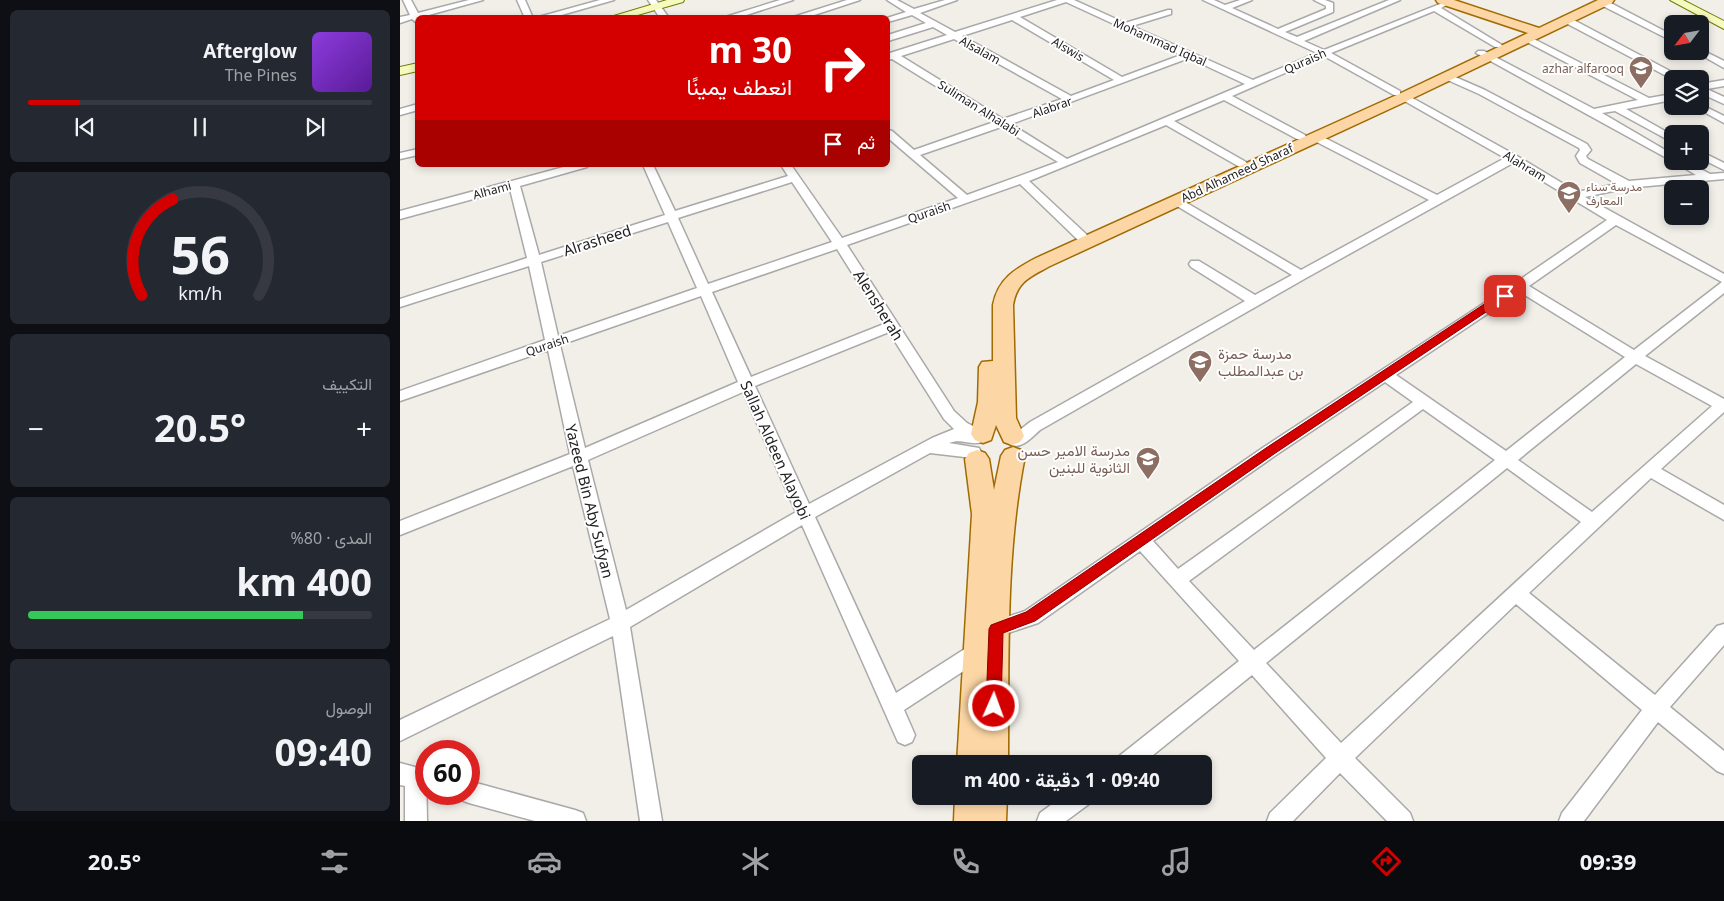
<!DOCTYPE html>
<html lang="ar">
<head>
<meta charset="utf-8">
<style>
  :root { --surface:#171b24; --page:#242831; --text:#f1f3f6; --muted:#9ea1a6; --line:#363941; --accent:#d40000 }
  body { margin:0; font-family:"Noto Sans",Vazirmatn,sans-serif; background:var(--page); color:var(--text); direction:rtl; height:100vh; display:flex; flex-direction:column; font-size:19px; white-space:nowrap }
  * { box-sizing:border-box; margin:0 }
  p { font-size:16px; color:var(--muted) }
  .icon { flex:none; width:28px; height:28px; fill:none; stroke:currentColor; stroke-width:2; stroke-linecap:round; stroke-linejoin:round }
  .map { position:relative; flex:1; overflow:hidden; direction:ltr }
  .panel { display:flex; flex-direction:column; gap:10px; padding:10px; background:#0d0f14; width:400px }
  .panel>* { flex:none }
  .guide { position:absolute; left:15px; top:15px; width:475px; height:152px; border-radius:8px; box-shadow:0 2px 8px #0003; direction:rtl; background:#d40000; color:#fff; overflow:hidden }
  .needle { width:32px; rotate:239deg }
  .fabs { position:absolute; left:1264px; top:15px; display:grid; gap:10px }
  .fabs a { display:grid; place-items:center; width:45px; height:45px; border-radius:8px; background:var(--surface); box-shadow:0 2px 8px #0003; font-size:25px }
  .speed { position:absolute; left:15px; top:740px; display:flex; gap:10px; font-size:25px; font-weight:700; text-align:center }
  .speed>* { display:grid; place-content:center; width:65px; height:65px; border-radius:50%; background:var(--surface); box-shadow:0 2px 8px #0003; line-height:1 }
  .speed .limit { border:8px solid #d22; background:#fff; color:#111 }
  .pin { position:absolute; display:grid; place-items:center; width:42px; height:42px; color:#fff; margin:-21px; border-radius:10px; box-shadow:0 2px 8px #0006 }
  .me { position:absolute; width:55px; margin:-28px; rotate:2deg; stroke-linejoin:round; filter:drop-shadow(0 0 4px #0008) }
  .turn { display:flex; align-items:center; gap:18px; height:105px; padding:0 15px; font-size:22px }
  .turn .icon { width:65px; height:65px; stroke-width:2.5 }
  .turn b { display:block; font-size:35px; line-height:42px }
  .then { display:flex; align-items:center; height:48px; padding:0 15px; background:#0003; gap:10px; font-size:19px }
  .big { font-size:38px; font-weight:700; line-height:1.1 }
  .panel .tile { flex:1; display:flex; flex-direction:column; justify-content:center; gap:8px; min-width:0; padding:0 18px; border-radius:8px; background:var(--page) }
  .panel .dial { align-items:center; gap:0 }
  .dial svg { height:130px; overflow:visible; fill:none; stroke:var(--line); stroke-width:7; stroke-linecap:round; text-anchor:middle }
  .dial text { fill:var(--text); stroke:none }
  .song { display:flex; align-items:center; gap:15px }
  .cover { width:60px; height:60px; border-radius:8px; background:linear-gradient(135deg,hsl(270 70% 55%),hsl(270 70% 35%)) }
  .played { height:5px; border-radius:2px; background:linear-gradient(90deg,var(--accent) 15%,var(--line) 15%) }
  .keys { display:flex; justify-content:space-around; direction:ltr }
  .heat { display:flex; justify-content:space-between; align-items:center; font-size:28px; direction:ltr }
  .charge { height:8px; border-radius:4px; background:linear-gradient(90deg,#34c759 80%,var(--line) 0) }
  .trip { position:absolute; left:512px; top:755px; width:300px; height:50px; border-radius:8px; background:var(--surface); box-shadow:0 2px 8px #0003; font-weight:700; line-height:50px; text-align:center; direction:rtl }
  .tabs { display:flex; height:80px; justify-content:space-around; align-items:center; background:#090b0e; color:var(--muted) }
  .tabs .icon { width:35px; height:35px }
  .tabs .current { color:var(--accent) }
  .tabs b { font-size:22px; color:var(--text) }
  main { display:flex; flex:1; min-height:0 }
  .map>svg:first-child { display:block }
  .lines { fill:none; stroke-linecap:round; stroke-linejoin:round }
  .street-casing { stroke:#a9a9a9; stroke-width:3 }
  .secondary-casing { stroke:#707d05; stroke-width:2 }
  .primary-casing { stroke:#a06b00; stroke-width:3 }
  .street { fill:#fff; fill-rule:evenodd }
  .secondary { fill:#f7fabf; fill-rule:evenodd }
  .primary { fill:#fcd6a4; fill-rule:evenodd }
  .route { fill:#d40000; stroke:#8a0000 }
  .labels { text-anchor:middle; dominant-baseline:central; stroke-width:4; stroke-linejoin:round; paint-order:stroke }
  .far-street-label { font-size:12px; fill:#222; stroke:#fff }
  .far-education-label { font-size:12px; fill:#785e54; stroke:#fff; text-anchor:end }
  .street-label { font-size:15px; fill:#222; stroke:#fff }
  .education-label { font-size:15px; fill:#785e54; stroke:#fff; text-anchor:start }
</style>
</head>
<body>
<main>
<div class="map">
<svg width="1324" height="821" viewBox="0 0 1324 821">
  <rect width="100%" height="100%" fill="#f2efe9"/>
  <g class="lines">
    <defs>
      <g id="street">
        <polygon points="3,0 11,0 18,13 69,0 83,0 18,18 18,24 12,19 0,23 0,17 10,15"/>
        <polygon points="117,0 125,0 133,18 125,18"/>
        <polygon points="200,0 214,0 151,18 135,18"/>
        <polygon points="248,0 256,0 269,18 260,18"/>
        <polygon points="380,0 393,0 337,18 322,18"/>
        <polygon points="447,0 460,0 405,18 390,18"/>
        <path d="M487 0H497L514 9 545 0H557L520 13 555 32 657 0H674L725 23 768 10H771V14L732 26 853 80 917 53 803 0H814L825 5 840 0H852L832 8 878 29 926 9V6L914 0H925L933 3V12L885 32 897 37 989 0H1000L904 41 924 50 1050 0 1052 2 1041 8 1102 45 1101 47H1095L1034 11 931 53 1000 91V95H994L924 56 832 96 905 135 906 137 905 139H897L824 100 774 121 846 162 847 164 846 166H838L766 125 629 181 686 234 688 237 686 240H678L620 184 447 245 554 411 567 423 581 430 585 438 582 442C570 446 562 438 549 443L579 448 581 452 579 456 573 458 530 453 415 517 496 693 571 645 578 642 585 645 588 651 585 657 504 710 515 735 512 742 505 745 498 742 402 525 230 627 262 821H240L213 636 0 741V720L210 619 173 466 0 535V521L170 454 148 350 0 401V391L145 340 129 266 0 307V299L127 258 110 189 0 219V211L171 165H188L187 167 120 186 139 255 265 215 243 165H253L275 211 388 176 381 165H391L442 238 558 198 488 138V130L492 131 514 150 594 122 492 59 488 60V54L490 53 547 35 533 27 488 41V35L526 23 512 15 488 22 487 18 506 12ZM666 2 781 55 722 77 620 17ZM612 20 714 80 671 96 562 36ZM554 39 662 99 603 119 501 56ZM789 58 845 84 667 159 611 124ZM601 127 658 162 567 195 520 155ZM392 182 432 242 308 284 278 218ZM268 222 297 288 158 336 141 262ZM437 249 484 324 351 377 312 292ZM301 296 338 382 185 448 160 345ZM489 332 544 419 554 429 532 438 409 504 355 386ZM343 392 396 512 226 610 188 460Z"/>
        <polygon points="1200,0 1205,0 1272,35 1272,41 1199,4 1198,2"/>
        <polygon points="1162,17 1168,17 1285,79 1272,79 1162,21"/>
        <polygon points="1126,35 1249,98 1272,94 1272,100 1226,109 1272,135 1272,142 1215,111 1202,113 1272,154 1272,161 1076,53 1078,51 1084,51 1194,109 1238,100 1123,40 1123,36"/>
        <polygon points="1300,49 1324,61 1324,68 1294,51 1300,51"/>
        <path d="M1046 73 1085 90 1187 144 1191 150 1186 156 1188 159 1229 181 1296 175 1273 161H1286L1310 174 1324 173V179L1227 188 1185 197 1324 274V293L1245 356 1324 399V412L1261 469 1324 505V520L1251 478 1129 593 1255 695 1317 626 1324 624V645L1270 707 1324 751V774L1317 771 1258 722 1184 821H1159L1162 813 1242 710 1116 604 955 758 1010 813 1013 821H987L940 773 893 821H867L870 813 926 758 852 675 742 764H715L718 757 839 661 740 551 638 623 596 637 589 635 587 629 589 623 625 611 864 447 1115 283 1207 220 1113 163 906 278 640 430C632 437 622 449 611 445L608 441 611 437 630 422 845 301 791 267 789 264 791 261H799L855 295 892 275 772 203 770 201 772 199H780L901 270 1029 200 911 139 910 137 911 135H919L1037 195 1105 158 1001 99V95H1007L1117 156 1177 192 1217 184 1180 163 1176 156 1180 150 1179 148 1079 94 1043 78V74ZM1216 225 1322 282 1234 350 1129 286ZM1120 292 1225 357 1106 451 996 375ZM1236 364 1312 406 1192 512 1118 460ZM985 382 1013 402 778 569 753 541 876 455ZM1023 409 1095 460 854 650 789 581ZM1107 468 1181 522 941 743 866 663Z"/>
        <polygon points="1324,80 1324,86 1307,89 1324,97 1324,104 1300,93 1300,84"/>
        <polygon points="18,104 18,110 0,115 0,109"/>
        <polygon points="1300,104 1324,116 1324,123 1293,106 1300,106"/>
        <polygon points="18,149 18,155 0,159 0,153"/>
        <polygon points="1300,151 1324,163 1324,170 1300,158"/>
        <polygon points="0,763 26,770 27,821 5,821 5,786 0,785"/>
        <polygon points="69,781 175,810 183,813 186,821 135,821 69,803 61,800 59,794 69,794"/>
        <polygon points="663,796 692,796 689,804 666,821 637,821 640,813"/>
      </g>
      <g id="secondary">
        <polygon points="267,0 284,0 283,2 227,18 207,18"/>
        <polygon points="1270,0 1283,0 1324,21 1324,29"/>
        <polygon points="18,63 18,71 0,75 0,67"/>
      </g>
      <g id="primary">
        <path d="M1036 0H1054L1139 28 1198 0H1214L1212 3 1009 100 650 266C630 277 617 281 613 305L616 418 624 436 620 442 612 445 604 442 596 425 591 440 583 443 575 440 571 434 578 402 579 367 582 362 593 361V305C598 279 615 269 636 258L999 94 1128 33 1038 3Z"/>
        <path d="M613 447 621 450 625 456C605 556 609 662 608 764H557L572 514 565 459 569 453 577 450 585 453 589 459 594 490 601 456 605 450Z"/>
        <polygon points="555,796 607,796 606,821 554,821"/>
      </g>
    </defs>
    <use href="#street" class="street-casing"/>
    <use href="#secondary" class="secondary-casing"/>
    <use href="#primary" class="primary-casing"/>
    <use href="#street" class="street"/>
    <use href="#secondary" class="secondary"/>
    <use href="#primary" class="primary"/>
  </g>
  <polygon class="route" points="1101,293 1105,293 1110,296 874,454 635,621 603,633 601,706 599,711 594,713 589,711 586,706 589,629 591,625 626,612 866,448"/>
  <defs>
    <symbol id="school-pin" viewBox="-11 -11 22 30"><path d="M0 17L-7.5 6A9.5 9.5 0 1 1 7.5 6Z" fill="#8d6e63" stroke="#fff"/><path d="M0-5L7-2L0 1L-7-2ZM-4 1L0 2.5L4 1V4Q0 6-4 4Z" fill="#fff"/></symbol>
  </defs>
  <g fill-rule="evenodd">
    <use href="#school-pin" x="1227" y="54" width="28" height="38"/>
    <use href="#school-pin" x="1155" y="179" width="28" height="38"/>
    <use href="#school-pin" x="786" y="348" width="28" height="38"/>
    <use href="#school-pin" x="734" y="445" width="28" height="38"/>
  </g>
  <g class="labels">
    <g class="far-street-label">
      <text transform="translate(760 42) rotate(24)">Mohammad Iqbal</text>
      <text transform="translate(668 49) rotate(31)">Alswis</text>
      <text transform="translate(580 50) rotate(29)">Alsalam</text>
      <text transform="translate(905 61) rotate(-24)">Quraish</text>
      <text transform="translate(652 107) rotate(-19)">Alabrar</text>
      <text transform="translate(579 108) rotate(32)">Suliman Alhalabi</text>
      <text transform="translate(1125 166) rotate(31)">Alahram</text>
      <text transform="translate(837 173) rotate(-25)">Abd Alhameed Sharaf</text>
      <text transform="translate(92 190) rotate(-15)">Alhami</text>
      <text transform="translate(529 212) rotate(-19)">Quraish</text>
      <text transform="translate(147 345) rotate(-19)">Quraish</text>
    </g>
    <g class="far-education-label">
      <text x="1224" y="68">azhar alfarooq</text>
      <text x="1186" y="186" text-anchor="start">مدرسة سناء<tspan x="1186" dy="14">المعارف</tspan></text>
    </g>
    <g class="street-label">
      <text transform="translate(197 240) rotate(-18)">Alrasheed</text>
      <text transform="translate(479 305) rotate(58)">Alensherah</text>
      <text transform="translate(376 450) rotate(66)">Sallah Aldeen Alayobi</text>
      <text transform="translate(190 501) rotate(76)">Yazeed Bin Aby Sufyan</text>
    </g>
    <g class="education-label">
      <text x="818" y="353">مدرسة حمزة<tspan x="818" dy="17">بن عبدالمطلب</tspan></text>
      <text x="730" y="450" text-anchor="end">مدرسة الامير حسن<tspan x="730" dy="17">الثانوية للبنين</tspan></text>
    </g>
  </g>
</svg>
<div class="fabs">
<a><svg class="needle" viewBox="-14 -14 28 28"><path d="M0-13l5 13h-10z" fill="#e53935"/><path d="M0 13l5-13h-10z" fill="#9ea1a6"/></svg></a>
<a><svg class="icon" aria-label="layers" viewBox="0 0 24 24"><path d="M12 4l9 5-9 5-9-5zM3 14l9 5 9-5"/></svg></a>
<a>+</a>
<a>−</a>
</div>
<div class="speed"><div class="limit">60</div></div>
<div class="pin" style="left:1105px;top:296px;background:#d93025"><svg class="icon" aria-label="arrive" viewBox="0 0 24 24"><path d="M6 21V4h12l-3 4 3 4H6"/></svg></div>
<svg class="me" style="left:594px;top:706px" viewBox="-20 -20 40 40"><circle r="17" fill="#d40000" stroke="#fff" stroke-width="3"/><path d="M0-11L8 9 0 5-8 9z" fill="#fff"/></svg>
<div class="trip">09:40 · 1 دقيقة · 400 m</div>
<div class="guide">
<div class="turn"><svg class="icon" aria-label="right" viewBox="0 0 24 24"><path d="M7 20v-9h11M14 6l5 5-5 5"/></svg><div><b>30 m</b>انعطف يمينًا</div></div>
<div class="then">ثم<svg class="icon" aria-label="arrive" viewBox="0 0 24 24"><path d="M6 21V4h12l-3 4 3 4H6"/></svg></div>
</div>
</div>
<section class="panel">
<div class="tile">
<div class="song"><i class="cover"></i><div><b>Afterglow</b><p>The Pines</p></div></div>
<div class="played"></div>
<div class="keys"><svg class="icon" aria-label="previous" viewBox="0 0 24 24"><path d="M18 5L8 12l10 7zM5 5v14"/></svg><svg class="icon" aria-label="pause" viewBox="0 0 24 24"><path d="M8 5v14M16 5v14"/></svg><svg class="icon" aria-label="next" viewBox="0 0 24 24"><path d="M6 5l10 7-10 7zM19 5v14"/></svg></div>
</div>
<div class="tile dial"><svg viewBox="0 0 100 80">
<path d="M14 69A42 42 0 1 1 86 69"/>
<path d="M14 69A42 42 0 0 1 33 10" stroke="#d40000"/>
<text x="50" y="56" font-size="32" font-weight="700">56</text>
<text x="50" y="72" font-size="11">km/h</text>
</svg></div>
<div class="tile"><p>التكييف</p>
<div class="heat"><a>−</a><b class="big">20.5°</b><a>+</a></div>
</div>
<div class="tile"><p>المدى · 80%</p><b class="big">400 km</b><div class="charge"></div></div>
<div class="tile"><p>الوصول</p><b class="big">09:40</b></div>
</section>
</main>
<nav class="tabs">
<b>09:39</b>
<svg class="icon current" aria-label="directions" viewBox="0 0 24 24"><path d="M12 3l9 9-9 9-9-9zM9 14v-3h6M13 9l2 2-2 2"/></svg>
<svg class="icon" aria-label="music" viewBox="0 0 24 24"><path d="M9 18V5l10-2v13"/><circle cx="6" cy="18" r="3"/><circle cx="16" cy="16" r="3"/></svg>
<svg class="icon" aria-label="phone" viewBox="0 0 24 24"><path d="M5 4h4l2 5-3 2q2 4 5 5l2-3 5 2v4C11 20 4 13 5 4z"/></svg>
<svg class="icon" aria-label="climate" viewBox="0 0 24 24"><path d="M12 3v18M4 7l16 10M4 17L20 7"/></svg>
<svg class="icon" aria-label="car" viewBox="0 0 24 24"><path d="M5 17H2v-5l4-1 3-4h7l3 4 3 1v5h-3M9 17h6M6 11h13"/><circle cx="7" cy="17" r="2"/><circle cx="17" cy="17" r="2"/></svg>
<svg class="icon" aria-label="filters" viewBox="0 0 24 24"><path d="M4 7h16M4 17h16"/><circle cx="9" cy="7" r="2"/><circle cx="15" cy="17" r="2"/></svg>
<b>20.5°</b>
</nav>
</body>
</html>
